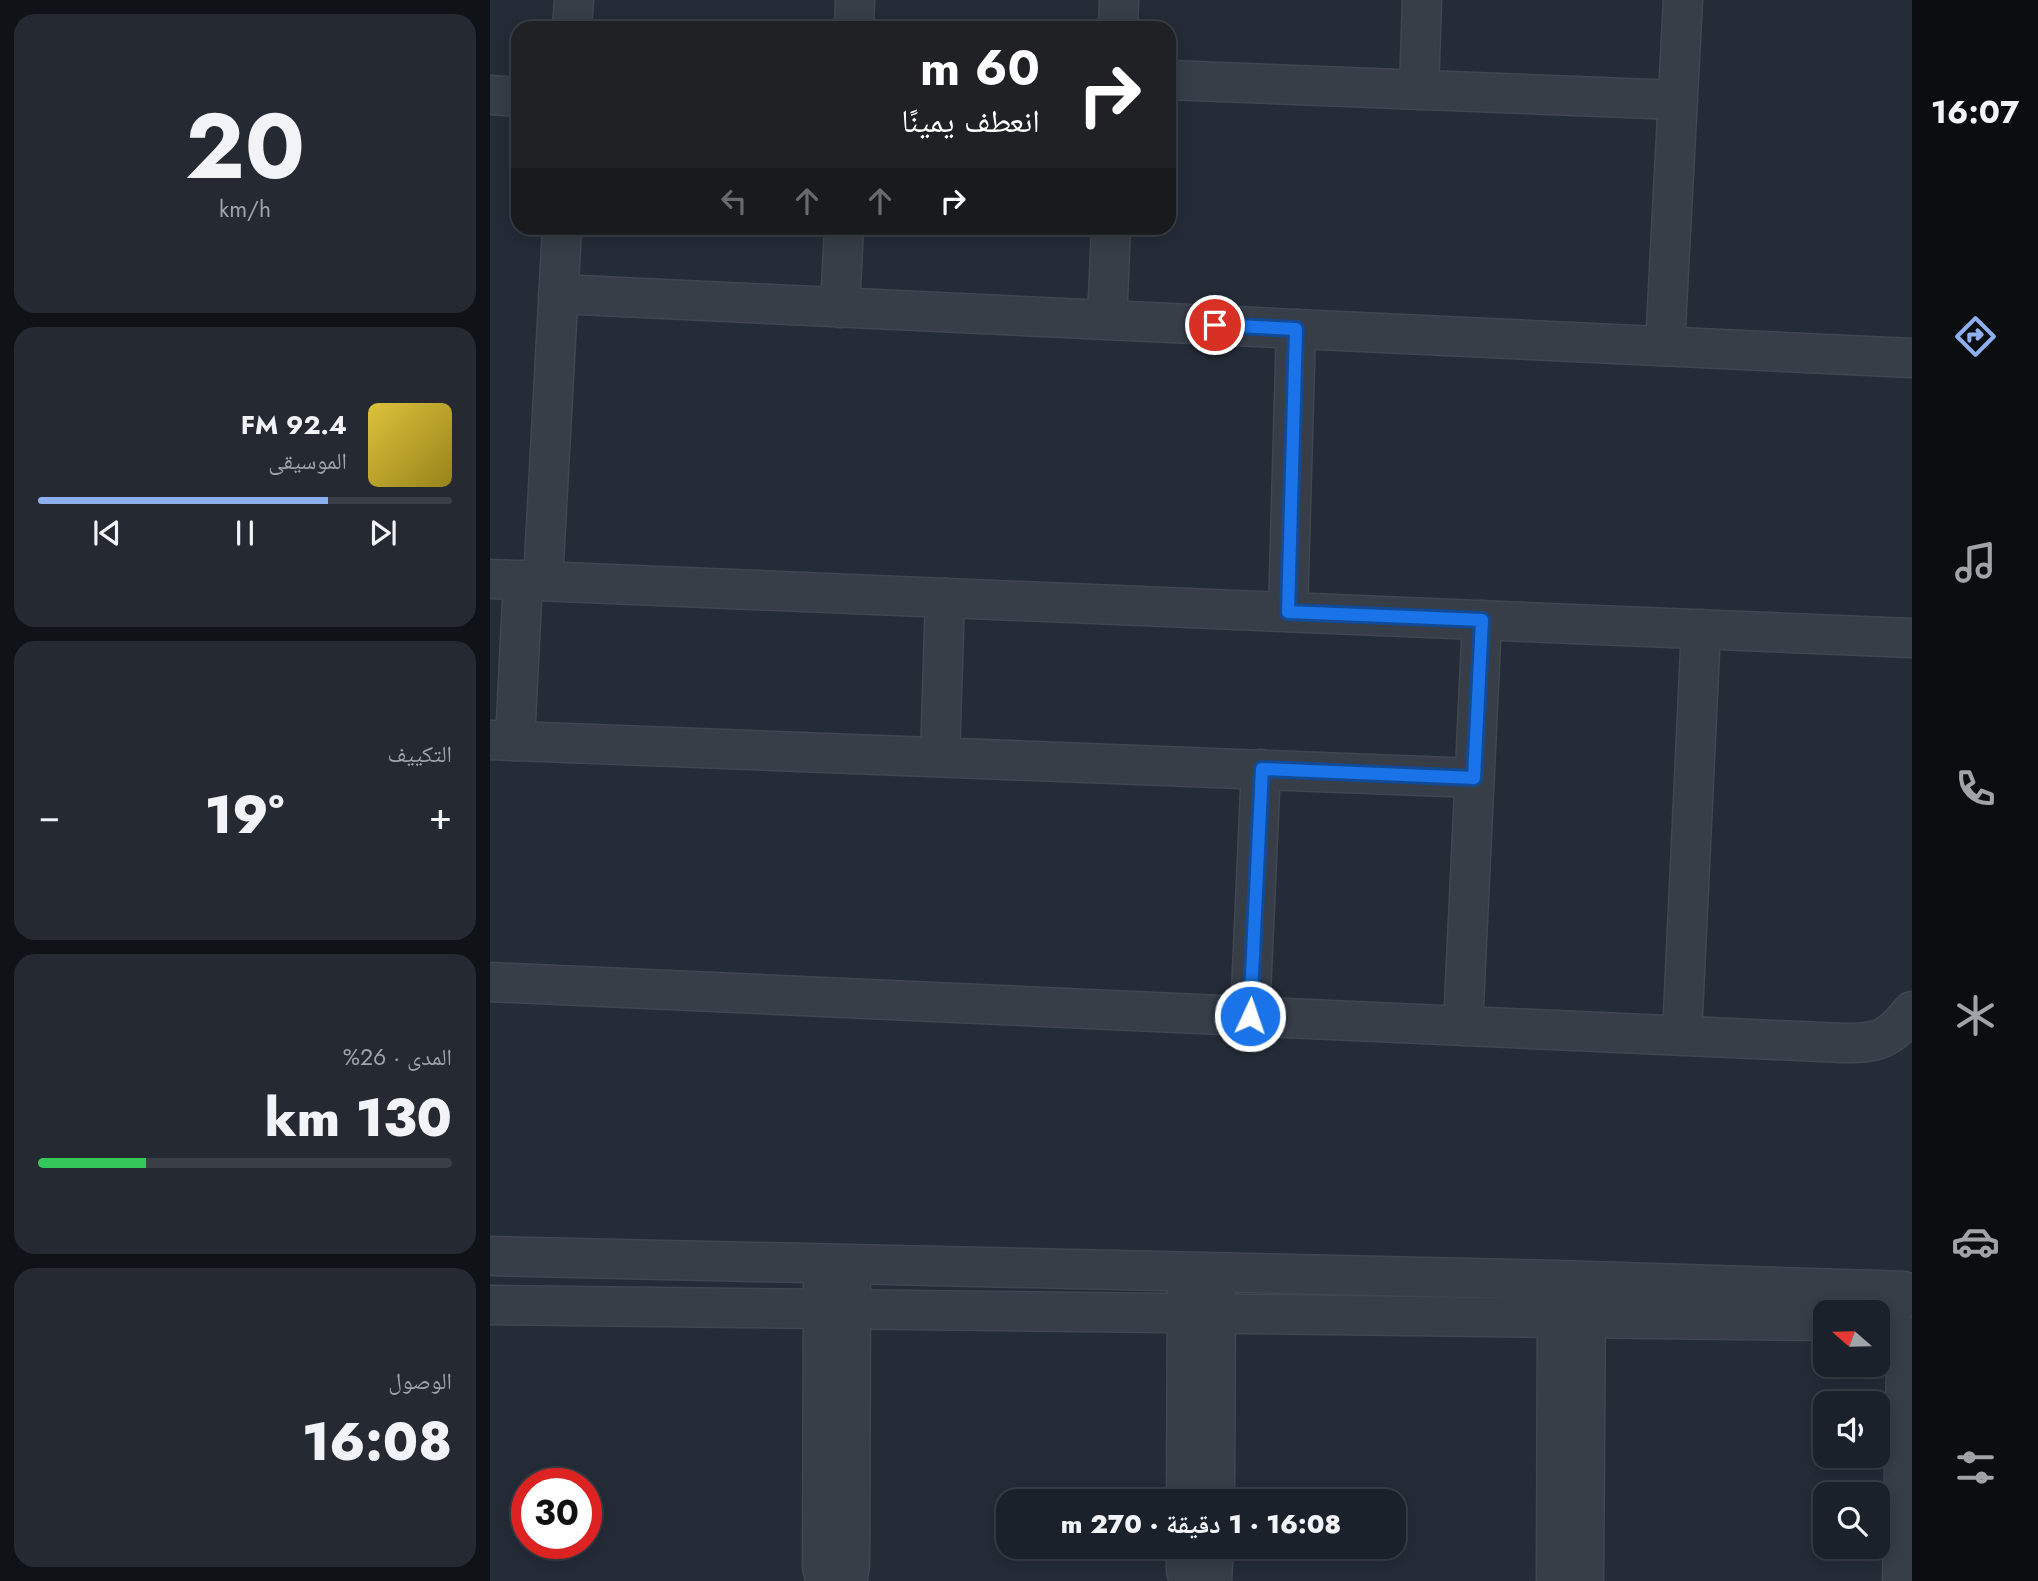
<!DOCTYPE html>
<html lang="ar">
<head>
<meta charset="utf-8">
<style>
  :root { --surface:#1b212a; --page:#242932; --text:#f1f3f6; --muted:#a0a3a8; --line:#393e47; --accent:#8eafed }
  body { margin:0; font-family:Jost,"Noto Naskh Arabic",sans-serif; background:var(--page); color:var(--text); direction:rtl; height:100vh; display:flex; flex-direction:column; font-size:26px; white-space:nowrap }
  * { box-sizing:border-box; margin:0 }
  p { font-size:23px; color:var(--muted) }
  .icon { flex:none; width:38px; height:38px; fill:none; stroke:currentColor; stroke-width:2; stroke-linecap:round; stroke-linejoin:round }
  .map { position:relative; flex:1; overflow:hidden; direction:ltr }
  .drawer { display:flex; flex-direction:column; gap:14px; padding:14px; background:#0f1217; width:490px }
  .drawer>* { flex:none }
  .banner { position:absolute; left:21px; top:21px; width:665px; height:214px; border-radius:21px; box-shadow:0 4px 18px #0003,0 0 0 2px var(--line); direction:rtl; background:#202124; color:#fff; overflow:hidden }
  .needle { width:46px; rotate:290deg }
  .fabs { position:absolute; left:1323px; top:1300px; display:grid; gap:14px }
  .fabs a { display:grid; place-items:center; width:77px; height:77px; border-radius:14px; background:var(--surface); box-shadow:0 4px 18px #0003,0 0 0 2px var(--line); font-size:35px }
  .speed { position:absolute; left:21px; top:1468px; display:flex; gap:14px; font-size:35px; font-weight:700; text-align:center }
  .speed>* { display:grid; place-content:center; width:91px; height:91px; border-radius:50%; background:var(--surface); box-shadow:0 4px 18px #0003,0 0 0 2px var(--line); line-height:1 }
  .speed .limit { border:10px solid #d22; background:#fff; color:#111 }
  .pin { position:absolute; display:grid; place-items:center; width:60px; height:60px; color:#fff; margin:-30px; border:4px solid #fff; border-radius:50%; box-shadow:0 2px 7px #0007 }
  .me { position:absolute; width:77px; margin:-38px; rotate:3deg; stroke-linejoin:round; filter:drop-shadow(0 0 5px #0008) }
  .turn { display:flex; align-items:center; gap:24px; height:147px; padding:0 21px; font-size:32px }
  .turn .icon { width:91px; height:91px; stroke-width:2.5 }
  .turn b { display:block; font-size:49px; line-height:60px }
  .lanes { display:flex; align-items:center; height:66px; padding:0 21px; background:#0003; justify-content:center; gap:35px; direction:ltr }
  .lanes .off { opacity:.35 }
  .big { font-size:52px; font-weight:800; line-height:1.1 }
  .drawer .card { flex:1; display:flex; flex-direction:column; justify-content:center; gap:10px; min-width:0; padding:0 24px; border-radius:21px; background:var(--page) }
  .drawer .dial { align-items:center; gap:0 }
  .dial b { font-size:91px; line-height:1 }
  .song { display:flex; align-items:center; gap:21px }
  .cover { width:84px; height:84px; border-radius:10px; background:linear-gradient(135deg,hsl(50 70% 55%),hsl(50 70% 35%)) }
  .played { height:7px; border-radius:4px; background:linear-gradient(90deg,var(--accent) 70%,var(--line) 70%) }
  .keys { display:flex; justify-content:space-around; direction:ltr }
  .heat { display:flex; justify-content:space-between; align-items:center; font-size:38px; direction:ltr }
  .charge { height:10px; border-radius:5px; background:linear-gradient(90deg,#34c759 26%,var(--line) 0) }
  .trip { position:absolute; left:506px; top:1489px; width:410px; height:70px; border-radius:21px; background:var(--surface); box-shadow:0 4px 18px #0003,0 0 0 2px var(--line); font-weight:800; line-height:70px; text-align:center; direction:rtl }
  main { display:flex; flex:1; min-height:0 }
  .tabs { display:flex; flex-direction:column; width:126px; justify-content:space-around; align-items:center; background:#0b0d11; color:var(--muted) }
  .tabs .icon { width:49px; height:49px }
  .tabs .on { color:var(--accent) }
  .tabs b { font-size:32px; color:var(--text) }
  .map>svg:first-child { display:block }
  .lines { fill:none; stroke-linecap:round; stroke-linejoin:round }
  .minor-casing { stroke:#404751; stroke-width:41 }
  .minor { stroke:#373e48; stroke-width:38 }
  .route-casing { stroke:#114b97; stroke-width:18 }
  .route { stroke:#1a73e8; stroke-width:12 }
</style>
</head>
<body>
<main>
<nav class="tabs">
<b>16:07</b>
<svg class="icon on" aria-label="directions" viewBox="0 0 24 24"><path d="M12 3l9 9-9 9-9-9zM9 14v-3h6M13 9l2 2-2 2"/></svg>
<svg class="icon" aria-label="music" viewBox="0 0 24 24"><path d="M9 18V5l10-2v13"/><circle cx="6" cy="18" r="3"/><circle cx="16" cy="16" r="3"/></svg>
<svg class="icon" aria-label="phone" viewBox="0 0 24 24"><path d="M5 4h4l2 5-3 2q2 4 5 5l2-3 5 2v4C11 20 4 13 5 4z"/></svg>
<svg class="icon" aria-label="climate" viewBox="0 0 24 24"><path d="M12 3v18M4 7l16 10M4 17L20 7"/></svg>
<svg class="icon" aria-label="car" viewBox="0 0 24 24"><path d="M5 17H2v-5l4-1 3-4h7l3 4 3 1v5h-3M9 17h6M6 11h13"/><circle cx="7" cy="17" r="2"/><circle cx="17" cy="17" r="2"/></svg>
<svg class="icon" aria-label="filters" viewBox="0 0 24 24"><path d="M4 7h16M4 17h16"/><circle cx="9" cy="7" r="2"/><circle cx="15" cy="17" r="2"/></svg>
</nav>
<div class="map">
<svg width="1422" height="1581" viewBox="0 0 1422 1581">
  <rect width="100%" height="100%" fill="#242c38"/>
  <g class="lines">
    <defs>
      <g id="minor">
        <polyline points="82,28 84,0"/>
        <polyline points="364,28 365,0"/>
        <polyline points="628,28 629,0"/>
        <polyline points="679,80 1188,100"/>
        <polyline points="929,90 932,0"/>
        <polyline points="0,95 28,97"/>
        <polyline points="68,294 1422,358"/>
        <polyline points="350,308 354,228"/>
        <polyline points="617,320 621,228"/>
        <polyline points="1175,346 1193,0"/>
        <polyline points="0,579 1422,638"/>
        <polyline points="53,581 72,228"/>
        <polyline points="798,612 806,329"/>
        <polyline points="0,740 984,778"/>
        <polyline points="25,741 33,580"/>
        <polyline points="450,757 455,598"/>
        <path d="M0 982 1353 1043C1389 1043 1399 1040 1422 1011"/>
        <polyline points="760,1016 771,769"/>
        <polyline points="973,1026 992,620"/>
        <polyline points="1192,1036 1211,629"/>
        <polyline points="0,1256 1067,1280 1387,1290 1413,1291 1422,1297"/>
        <polyline points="333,1283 332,1567 335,1579 339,1581"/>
        <polyline points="0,1305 1335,1321"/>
        <path d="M1388 1322C1411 1326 1414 1338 1416 1359L1412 1581"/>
        <polyline points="696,1502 697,1288"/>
        <polyline points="725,1502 726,1287"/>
        <polyline points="696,1547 696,1571 699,1581"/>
        <polyline points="352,1581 358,1578 360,1565 361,1285"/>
        <polyline points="722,1581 724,1547"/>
        <polyline points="1066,1581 1067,1293"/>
        <polyline points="1094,1581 1096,1293"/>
      </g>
    </defs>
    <use href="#minor" class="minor-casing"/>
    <use href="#minor" class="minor"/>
  </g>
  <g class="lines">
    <defs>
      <polyline id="route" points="725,325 806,329 798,612 992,620 984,778 772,769 760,1016"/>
    </defs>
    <use href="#route" class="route-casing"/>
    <use href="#route" class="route"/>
  </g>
</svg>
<div class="fabs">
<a><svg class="needle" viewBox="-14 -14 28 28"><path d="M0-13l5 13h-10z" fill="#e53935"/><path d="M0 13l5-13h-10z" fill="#a0a3a8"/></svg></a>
<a><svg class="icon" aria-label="sound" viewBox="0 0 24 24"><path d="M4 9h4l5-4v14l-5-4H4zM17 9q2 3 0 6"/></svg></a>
<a><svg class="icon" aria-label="search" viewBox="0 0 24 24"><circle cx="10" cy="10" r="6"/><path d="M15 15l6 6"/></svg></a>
</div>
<div class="speed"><div class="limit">30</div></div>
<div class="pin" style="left:725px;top:325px;background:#d93025"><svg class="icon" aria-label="arrive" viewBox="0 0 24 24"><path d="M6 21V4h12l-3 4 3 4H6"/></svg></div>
<svg class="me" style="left:760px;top:1016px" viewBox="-20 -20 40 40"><circle r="17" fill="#1a73e8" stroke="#fff" stroke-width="3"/><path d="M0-11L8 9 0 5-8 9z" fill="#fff"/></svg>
<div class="trip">16:08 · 1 دقيقة · 270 m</div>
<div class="banner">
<div class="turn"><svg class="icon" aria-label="right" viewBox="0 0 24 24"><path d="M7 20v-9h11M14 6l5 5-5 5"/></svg><div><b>60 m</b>انعطف يمينًا</div></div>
<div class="lanes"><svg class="icon off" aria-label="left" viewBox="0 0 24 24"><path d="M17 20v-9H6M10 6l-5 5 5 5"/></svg><svg class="icon off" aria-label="ahead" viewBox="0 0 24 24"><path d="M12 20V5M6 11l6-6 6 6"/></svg><svg class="icon off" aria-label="ahead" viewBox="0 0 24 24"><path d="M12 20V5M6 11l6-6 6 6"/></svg><svg class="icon" aria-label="right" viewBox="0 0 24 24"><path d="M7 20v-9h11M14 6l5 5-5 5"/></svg></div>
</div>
</div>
<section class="drawer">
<div class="card dial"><b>20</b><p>km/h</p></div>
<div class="card">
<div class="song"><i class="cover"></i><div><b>92.4 FM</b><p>الموسيقى</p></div></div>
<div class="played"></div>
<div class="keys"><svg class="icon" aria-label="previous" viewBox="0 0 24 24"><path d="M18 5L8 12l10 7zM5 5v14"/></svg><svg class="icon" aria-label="pause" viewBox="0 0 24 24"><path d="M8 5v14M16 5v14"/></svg><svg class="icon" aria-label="next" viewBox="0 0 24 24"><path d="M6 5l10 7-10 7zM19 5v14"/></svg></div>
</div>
<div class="card"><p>التكييف</p>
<div class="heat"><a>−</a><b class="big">19°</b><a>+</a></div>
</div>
<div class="card"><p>المدى · 26%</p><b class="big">130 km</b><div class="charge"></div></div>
<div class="card"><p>الوصول</p><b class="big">16:08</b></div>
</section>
</main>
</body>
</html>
